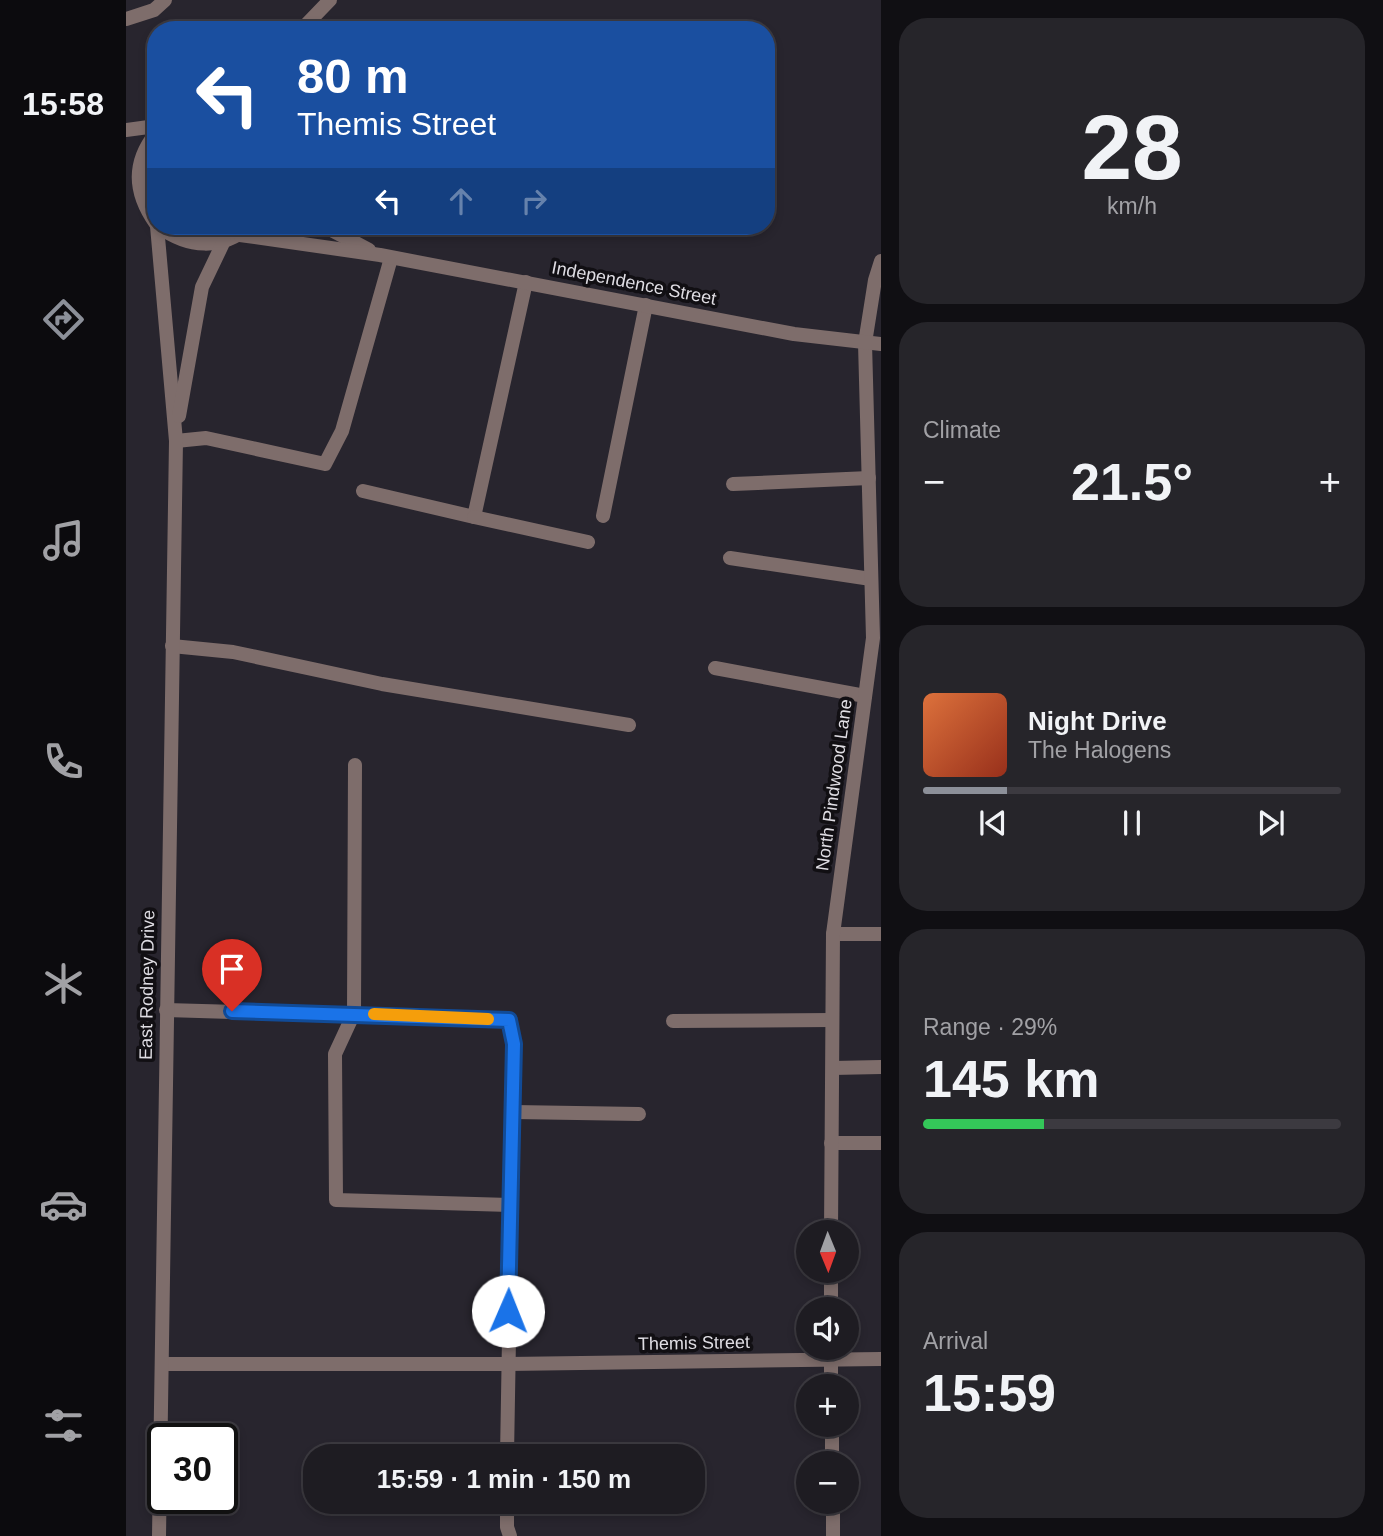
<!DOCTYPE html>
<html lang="en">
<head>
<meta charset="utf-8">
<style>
  :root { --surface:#1e1c22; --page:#26252a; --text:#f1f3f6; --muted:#a1a1a5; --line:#3c3a40; --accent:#8c9099 }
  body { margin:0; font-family:Arial,sans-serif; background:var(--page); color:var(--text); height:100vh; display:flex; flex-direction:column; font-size:26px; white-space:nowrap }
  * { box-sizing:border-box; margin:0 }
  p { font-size:23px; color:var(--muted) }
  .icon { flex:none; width:38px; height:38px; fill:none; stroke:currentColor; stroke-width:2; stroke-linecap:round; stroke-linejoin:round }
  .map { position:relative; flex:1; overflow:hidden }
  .panel { display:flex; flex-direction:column; gap:18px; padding:18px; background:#100f13; width:502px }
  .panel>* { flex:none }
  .top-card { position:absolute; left:21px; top:21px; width:628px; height:214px; border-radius:28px; box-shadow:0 4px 10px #0003,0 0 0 2px var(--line); background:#1a4fa0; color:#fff; overflow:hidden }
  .needle { width:46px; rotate:179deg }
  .fabs { position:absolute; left:670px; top:1220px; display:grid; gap:14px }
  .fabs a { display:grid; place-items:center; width:63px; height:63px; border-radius:50%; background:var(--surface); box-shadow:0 4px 10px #0003,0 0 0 2px var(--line); font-size:35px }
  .speed { position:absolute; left:21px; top:1423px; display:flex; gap:14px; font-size:35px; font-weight:700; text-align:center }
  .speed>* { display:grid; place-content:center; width:91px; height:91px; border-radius:50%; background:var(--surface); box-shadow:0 4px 10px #0003,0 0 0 2px var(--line); line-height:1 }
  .speed .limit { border:4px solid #111; border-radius:10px; background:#fff; color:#111 }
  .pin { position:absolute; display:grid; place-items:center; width:60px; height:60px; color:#fff; margin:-72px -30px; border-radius:50% 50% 50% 0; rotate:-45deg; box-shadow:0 0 7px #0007 }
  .pin .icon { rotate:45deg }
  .me { position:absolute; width:77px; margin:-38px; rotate:1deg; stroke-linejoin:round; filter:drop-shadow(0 0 5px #0008) }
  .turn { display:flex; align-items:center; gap:24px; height:147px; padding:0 35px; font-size:32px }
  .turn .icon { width:91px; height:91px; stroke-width:2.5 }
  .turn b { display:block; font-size:49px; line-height:60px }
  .lanes { display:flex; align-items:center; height:66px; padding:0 35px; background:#0003; justify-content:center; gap:35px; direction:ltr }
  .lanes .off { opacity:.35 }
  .big { font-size:52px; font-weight:700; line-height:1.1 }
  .panel .widget { flex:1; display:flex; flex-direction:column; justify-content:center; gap:10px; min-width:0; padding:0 24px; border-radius:28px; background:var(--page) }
  .panel .dial { align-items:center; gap:0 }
  .dial b { font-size:91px; line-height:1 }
  .song { display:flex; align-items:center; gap:21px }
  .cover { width:84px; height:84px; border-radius:10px; background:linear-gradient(135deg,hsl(20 70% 55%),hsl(10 70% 35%)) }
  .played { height:7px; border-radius:4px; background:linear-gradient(90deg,var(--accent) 20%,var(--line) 20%) }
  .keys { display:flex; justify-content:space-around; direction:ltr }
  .heat { display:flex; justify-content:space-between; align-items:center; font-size:38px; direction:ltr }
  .charge { height:10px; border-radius:5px; background:linear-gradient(90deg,#34c759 29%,var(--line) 0) }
  .trip { position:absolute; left:177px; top:1444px; width:402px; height:70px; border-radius:28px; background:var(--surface); box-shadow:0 4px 10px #0003,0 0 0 2px var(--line); font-weight:700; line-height:70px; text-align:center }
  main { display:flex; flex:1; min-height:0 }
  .tabs { display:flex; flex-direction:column; width:126px; justify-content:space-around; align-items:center; background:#0c0b0e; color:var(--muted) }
  .tabs .icon { width:49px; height:49px }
  .tabs .active { color:var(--accent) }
  .tabs b { font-size:32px; color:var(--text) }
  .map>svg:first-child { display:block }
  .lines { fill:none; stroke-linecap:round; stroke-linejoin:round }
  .service { stroke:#7e6d6b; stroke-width:14 }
  .minor { stroke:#7e6d6b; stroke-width:14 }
  .tertiary { stroke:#7e6d6b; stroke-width:14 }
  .route-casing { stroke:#114b97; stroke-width:18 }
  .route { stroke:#1a73e8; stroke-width:12 }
  .slow { stroke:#f59e0b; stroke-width:12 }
  .labels { text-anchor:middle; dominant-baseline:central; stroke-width:7; stroke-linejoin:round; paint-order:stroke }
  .street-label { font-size:18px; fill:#dfdde3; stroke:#110f13 }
</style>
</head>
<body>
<main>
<nav class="tabs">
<b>15:58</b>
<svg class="icon active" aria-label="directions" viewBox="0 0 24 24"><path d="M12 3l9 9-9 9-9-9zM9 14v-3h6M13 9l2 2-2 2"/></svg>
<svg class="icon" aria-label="music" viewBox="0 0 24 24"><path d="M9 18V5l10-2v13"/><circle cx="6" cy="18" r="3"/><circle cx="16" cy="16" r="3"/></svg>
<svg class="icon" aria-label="phone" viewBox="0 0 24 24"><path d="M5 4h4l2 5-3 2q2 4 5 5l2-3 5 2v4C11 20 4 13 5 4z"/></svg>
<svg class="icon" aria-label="climate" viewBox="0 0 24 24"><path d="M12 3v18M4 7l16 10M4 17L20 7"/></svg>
<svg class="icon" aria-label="car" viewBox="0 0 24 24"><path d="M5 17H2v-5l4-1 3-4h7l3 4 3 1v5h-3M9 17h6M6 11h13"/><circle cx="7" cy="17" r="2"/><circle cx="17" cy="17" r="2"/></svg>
<svg class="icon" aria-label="filters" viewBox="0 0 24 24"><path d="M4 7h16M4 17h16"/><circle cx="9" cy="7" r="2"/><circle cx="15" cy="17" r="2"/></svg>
</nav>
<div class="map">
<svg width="755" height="1536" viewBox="0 0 755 1536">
  <rect width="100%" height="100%" fill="#28252e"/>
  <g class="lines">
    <g class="service">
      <polyline points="0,19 28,10 39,0"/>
      <polyline points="50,441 80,438 199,464 216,431 265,258"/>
      <polyline points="607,484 743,478"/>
      <polyline points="237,491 348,517 400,282"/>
      <polyline points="477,516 520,305"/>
      <polyline points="348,517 462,542"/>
      <polyline points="604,558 745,579"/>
      <polyline points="46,646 107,652 256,684 503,725"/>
      <polyline points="589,668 739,696"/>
      <polyline points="229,765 228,1013 209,1054 210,1200 385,1205"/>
      <polyline points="547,1021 706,1020"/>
      <polyline points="707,1068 755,1067"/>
      <polyline points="388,1112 513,1114"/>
      <polyline points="705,1143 755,1143"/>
    </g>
    <g class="minor">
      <polyline points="175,30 204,0"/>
      <polyline points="707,934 755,934"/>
      <polyline points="40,1010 383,1020 388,1044 381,1456"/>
      <polyline points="705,1232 707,934 747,638 739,343 749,280 755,261"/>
      <polyline points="705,1309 705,1270"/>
      <polyline points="705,1348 705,1386"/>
      <polyline points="36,1364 381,1364 755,1359"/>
      <polyline points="706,1424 706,1463"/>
      <polyline points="381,1502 381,1527 384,1536"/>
      <polyline points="707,1502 707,1536"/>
    </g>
    <g class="tertiary">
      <polyline points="0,130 30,126"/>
      <path d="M30 133C6 163 8 193 30 224"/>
      <polyline points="31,226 50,441 33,1536"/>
      <path d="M32 226C62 248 95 251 124 226"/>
      <polyline points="198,226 243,250"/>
      <polyline points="114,235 254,255 668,334 755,344"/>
      <polyline points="53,416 76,287 98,241"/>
    </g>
  </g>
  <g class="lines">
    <defs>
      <polyline id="route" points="106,1011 383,1020 388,1044 382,1311"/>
    </defs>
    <use href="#route" class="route-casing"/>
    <use href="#route" class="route"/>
    <polyline class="slow" points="248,1014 362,1019"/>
  </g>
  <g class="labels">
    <g class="street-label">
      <text transform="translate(508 283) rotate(11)">Independence Street</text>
      <text transform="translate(708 785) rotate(-82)">North Pindwood Lane</text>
      <text transform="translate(21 985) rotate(-89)">East Rodney Drive</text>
      <text transform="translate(568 1343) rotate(-1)">Themis Street</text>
    </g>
  </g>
</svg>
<div class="fabs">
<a><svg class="needle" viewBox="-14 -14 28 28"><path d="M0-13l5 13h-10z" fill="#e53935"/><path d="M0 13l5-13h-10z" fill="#a1a1a5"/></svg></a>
<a><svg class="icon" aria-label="sound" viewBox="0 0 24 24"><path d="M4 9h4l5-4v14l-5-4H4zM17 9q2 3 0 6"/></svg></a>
<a>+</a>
<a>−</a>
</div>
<div class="speed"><div class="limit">30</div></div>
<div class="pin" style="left:106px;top:1011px;background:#d93025"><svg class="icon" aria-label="arrive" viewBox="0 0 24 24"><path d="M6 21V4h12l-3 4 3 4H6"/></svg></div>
<svg class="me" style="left:382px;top:1311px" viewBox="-20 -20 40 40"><circle r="19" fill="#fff"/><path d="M0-13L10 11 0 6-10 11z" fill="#1a73e8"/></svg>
<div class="trip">15:59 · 1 min · 150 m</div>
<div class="top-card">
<div class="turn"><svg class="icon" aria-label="left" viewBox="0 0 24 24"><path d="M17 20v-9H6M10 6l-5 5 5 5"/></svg><div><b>80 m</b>Themis Street</div></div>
<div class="lanes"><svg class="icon" aria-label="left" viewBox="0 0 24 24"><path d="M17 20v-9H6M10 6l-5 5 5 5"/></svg><svg class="icon off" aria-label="ahead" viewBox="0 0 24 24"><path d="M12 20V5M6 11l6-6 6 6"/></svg><svg class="icon off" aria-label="right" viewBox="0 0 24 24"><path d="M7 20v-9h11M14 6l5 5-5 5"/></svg></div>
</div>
</div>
<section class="panel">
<div class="widget dial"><b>28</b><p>km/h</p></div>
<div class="widget"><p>Climate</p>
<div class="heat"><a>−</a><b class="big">21.5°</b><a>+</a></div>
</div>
<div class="widget">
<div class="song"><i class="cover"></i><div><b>Night Drive</b><p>The Halogens</p></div></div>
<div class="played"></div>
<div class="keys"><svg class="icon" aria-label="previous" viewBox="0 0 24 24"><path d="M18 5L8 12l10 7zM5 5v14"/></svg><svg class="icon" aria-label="pause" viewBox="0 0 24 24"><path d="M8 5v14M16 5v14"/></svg><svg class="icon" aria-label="next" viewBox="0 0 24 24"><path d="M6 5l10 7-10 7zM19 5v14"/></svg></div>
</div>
<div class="widget"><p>Range · 29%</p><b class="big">145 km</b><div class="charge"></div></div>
<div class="widget"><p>Arrival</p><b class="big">15:59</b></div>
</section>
</main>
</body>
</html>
